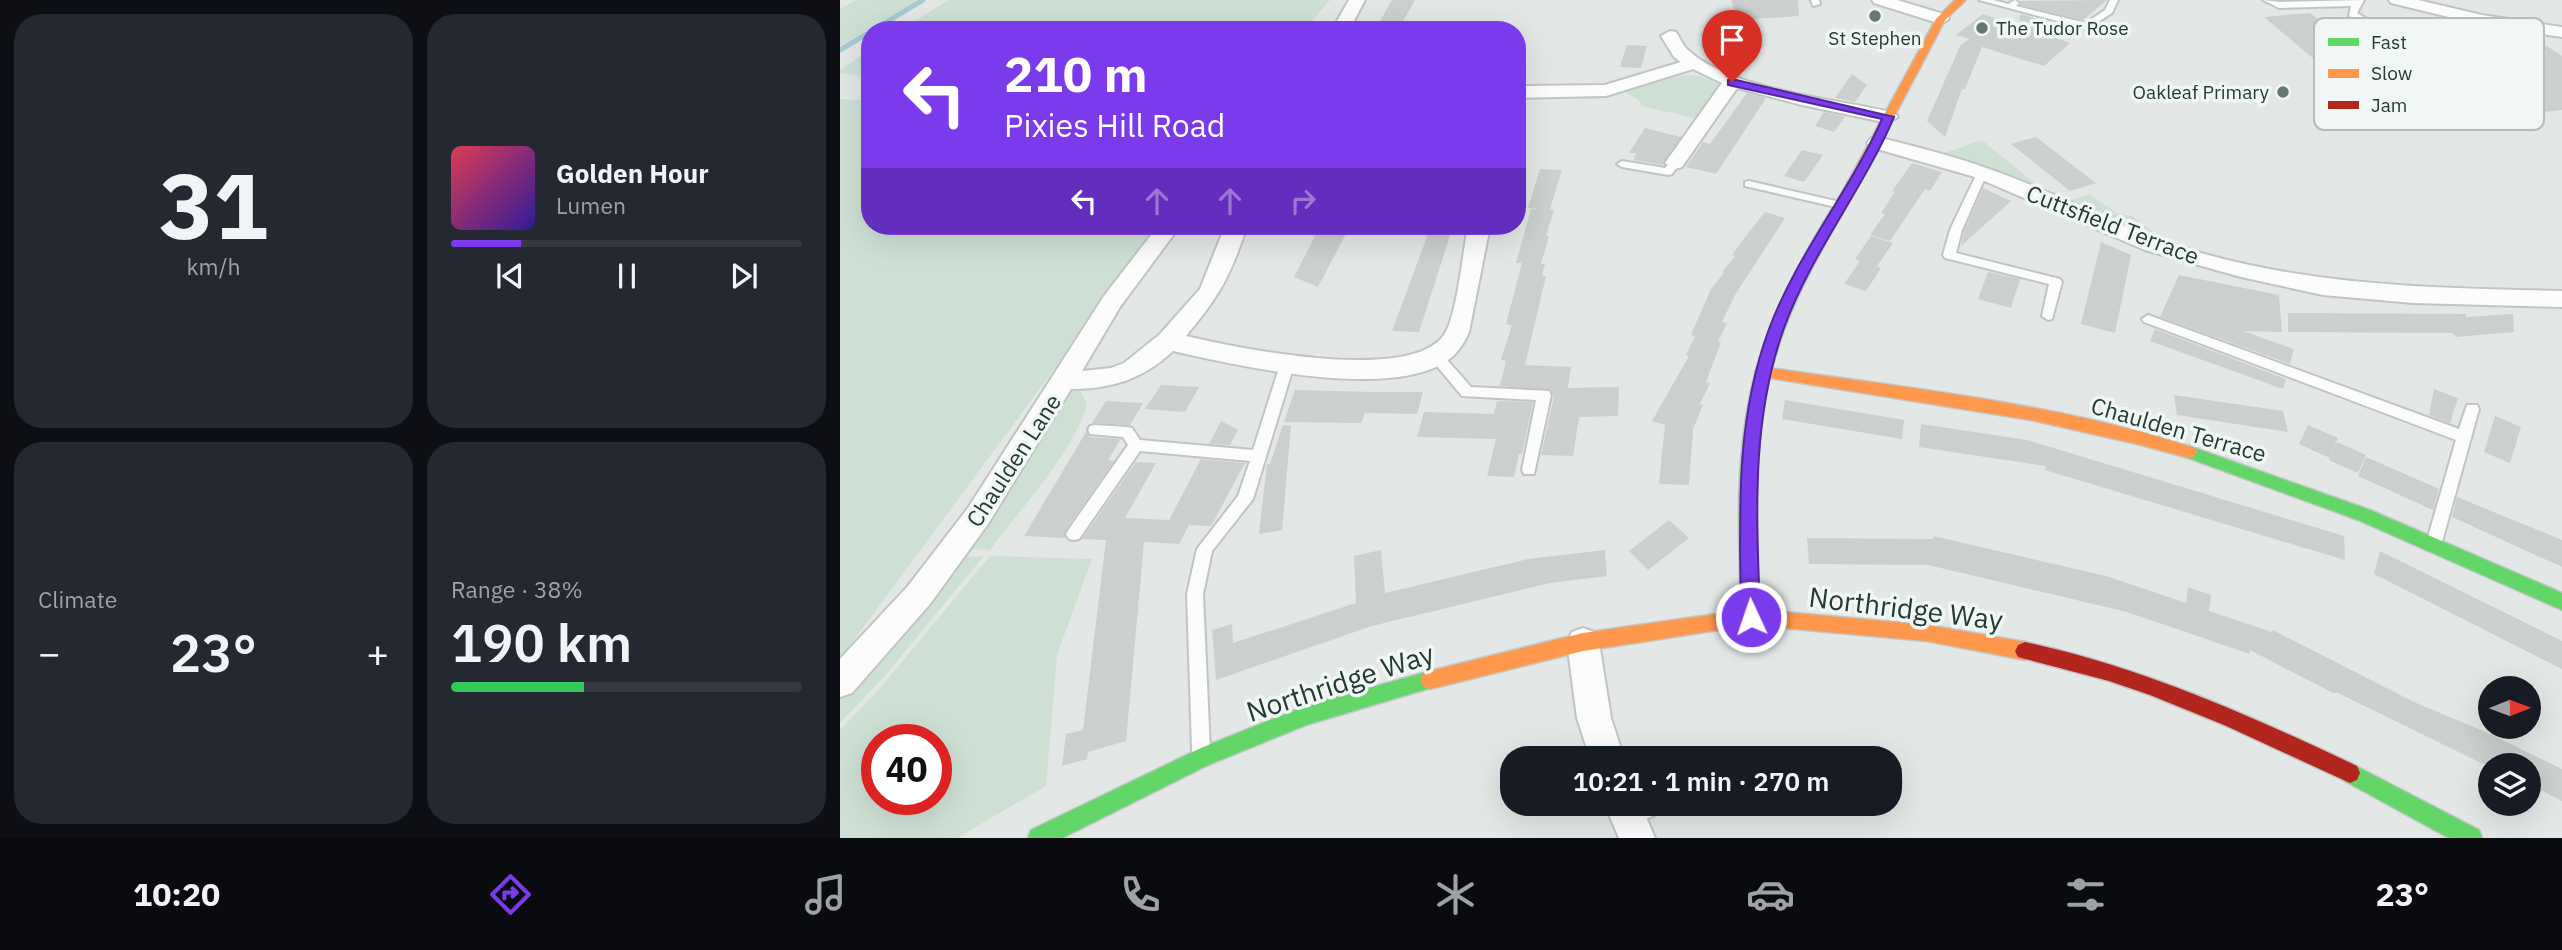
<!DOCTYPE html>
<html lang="en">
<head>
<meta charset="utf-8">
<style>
  :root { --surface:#171b24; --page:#242831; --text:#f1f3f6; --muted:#9ea1a6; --line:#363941; --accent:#7c3aed }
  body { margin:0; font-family:"IBM Plex Sans",sans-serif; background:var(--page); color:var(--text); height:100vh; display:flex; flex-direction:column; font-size:26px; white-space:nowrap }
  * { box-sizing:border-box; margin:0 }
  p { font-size:23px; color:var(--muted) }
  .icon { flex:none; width:38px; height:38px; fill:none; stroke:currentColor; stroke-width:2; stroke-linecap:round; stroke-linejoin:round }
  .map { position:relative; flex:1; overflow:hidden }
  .details { display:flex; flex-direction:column; gap:14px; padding:14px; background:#0d0f14; width:840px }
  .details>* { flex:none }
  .top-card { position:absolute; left:21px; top:21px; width:665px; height:214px; border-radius:28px; box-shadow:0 7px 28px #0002; background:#7c3aed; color:#fff; overflow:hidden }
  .needle { width:46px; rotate:89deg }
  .buttons { position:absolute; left:1638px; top:676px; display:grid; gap:14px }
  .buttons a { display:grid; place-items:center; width:63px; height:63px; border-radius:50%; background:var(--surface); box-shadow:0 7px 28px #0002; font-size:35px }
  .speed { position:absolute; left:21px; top:724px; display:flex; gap:14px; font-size:35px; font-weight:700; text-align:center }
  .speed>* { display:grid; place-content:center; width:91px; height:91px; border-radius:50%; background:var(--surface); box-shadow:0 7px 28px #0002; line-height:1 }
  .speed .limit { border:10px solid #d22; background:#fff; color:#111 }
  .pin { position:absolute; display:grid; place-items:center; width:60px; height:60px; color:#fff; margin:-72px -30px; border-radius:50% 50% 50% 0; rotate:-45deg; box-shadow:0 0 7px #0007 }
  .pin .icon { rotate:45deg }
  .me { position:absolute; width:77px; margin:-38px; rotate:357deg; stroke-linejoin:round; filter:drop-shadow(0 0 5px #0008) }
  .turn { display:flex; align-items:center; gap:24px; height:147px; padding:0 28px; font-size:32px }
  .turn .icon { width:91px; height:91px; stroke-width:2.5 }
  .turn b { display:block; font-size:49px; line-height:60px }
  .lanes { display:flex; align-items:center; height:66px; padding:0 28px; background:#0003; justify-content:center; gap:35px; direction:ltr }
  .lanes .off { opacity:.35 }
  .big { font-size:52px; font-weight:600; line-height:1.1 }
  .details .tile { flex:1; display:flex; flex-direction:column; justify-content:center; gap:10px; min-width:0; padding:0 24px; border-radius:28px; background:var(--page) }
  .details .dial { align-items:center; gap:0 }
  .dial b { font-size:91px; line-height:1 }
  .song { display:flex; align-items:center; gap:21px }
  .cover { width:84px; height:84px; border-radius:10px; background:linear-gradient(135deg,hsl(350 70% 55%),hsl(250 70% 35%)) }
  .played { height:7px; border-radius:4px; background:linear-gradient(90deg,var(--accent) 20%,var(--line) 20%) }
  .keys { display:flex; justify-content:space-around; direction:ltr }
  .heat { display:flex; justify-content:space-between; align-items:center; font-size:38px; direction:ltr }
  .charge { height:10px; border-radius:5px; background:linear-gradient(90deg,#34c759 38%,var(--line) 0) }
  .details .tiles { flex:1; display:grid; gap:14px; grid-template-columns:repeat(2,1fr) }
  .trip { position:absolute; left:660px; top:746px; width:402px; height:70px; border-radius:28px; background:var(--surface); box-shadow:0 7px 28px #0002; font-weight:600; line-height:70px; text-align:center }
  .menu { display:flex; height:112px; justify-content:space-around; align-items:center; background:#090b0e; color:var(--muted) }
  .menu .icon { width:49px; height:49px }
  .menu .on { color:var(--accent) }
  .menu b { font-size:32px; color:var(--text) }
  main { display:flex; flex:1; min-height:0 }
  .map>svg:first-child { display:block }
  .green { fill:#cee0d4; fill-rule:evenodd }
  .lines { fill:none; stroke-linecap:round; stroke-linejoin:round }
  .stream { stroke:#a8cad3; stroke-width:5 }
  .building { fill:#cbcfce }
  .lane-casing { stroke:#c0c5c3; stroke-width:4 }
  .street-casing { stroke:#c0c5c3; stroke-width:4 }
  .fast-casing { stroke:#c0c6c4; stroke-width:3 }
  .slow-casing { stroke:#c0c6c4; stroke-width:3 }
  .jam-casing { stroke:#c0c6c4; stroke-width:3 }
  .lane { fill:#fbfcfb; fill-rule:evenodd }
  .street { fill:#fbfcfb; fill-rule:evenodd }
  .fast { fill:#63d668; fill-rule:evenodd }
  .slow { fill:#ff974d; fill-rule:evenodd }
  .jam { fill:#b3261e; fill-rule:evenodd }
  .route { fill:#7c3aed; stroke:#51269a; stroke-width:2 }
  .poi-dot { fill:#667773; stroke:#f1f7f5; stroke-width:2.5 }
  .labels { text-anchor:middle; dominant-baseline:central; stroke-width:7; stroke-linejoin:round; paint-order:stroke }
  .far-poi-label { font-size:19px; fill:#233a35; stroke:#f1f7f5; text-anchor:start }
  .street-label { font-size:23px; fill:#233a35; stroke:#f1f7f5 }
  .near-street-label { font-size:28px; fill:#233a35; stroke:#f1f7f5 }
  .key { fill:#f1f7f5; stroke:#b3bebb; stroke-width:2 }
  .key-label { font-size:19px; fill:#233a35 }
</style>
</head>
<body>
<main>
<section class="details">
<div class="tiles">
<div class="tile dial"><b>31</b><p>km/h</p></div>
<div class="tile">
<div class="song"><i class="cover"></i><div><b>Golden Hour</b><p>Lumen</p></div></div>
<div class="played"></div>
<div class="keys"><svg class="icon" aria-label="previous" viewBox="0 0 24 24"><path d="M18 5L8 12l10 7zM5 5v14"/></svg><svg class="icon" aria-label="pause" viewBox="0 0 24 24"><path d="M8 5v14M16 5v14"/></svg><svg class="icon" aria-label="next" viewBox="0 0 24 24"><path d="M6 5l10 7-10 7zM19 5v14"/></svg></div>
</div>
<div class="tile"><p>Climate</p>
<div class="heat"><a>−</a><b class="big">23°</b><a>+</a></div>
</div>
<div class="tile"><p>Range · 38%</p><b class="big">190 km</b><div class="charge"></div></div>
</div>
</section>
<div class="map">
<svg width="1722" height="838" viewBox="0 0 1722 838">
  <rect width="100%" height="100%" fill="#e3e8e6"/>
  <g class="green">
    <polygon points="16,0 79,0 0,46 0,9"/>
    <polygon points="108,0 490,0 464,30 62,30"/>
    <polygon points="30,50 30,77 0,73 0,70"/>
    <polygon points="843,75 859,76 884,86 859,119 801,106 799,100 784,92"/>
    <polygon points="0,99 30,101 30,226 320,226 0,659"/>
    <polygon points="1142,140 1202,189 1104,153"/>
    <polygon points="1249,194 1278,214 1292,216 1319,237 1229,201"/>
    <path d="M231 387 241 392 247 404C236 449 179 511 150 550L129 549 177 480Z"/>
    <polygon points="144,556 43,678 0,723 0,698 49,645 121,557"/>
    <path d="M150 556 252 559 217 655 206 786 117 838H0V730L41 687ZM37 740H96V800H37Z"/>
  </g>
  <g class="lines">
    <g class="stream">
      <polyline points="33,30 83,0"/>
      <polyline points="0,50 30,32"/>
    </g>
  </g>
  <g class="building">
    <polygon points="552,0 575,0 562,23 539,23"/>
    <polygon points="891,0 958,0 959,16 898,20"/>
    <polygon points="1267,0 1243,20 1181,5 1181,1"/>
    <polygon points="1470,13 1491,29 1502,28 1531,51 1600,44 1639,73 1700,66 1675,49 1707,46 1722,56 1722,110 1644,119 1606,89 1520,98 1424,17"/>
    <polygon points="1143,14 1179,26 1180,14 1231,28 1216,38 1230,43 1204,66 1142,47 1125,89 1117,88 1122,89 1105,137 1087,121 1120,46 1129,39 1116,35"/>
    <polygon points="787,45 807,46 801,68 780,67"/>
    <polygon points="1012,74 1027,85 1015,102 995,98"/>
    <polygon points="907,93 926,98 876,174 846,167 863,142 870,144"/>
    <polygon points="984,112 1005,117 994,132 975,126"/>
    <polygon points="805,128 841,137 823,165 794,160 796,153 789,153"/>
    <polygon points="1196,137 1235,167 1256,183 1230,191 1171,144"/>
    <polygon points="962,150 983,155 964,182 944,176"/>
    <polygon points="1072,163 1102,172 1090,191 1085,189 1050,241 1030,235 1045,214 1041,213 1055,192 1052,191"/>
    <polygon points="700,169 722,170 710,209 714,210 706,236 709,236 701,264 705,264 702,275 706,276 685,365 731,367 728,388 779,387 778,416 739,417 733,456 701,455 714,396 711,390 660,386 666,361 661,360 672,325 666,324 682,263 676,263 691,209 700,209 688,208"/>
    <polygon points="1143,188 1171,201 1121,246 1124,231"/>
    <polygon points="925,212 945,218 895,295 882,322 887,323 878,341 881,342 866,382 870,383 860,404 863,405 853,429 849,485 819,484 825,425 812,421 849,356 846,355 855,336 851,335 871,289 884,273 882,272 895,256 892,255 902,241"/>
    <polygon points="480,226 510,226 478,287 454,277"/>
    <polygon points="591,226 613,226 579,332 552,331"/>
    <polygon points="1031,236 1053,243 1037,266 1034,265 1041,268 1026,291 1004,284 1020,261 1015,259"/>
    <polygon points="1261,242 1291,255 1275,333 1241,324"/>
    <polygon points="1148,272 1180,279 1171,308 1138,299"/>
    <polygon points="1339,275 1439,295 1442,332 1403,331 1454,349 1450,364 1320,317"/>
    <polygon points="1448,313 1626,314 1626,317 1673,314 1674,332 1616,337 1613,333 1448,332"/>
    <polygon points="1315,329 1446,379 1443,389 1310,341"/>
    <polygon points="321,385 359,387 345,412 305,409"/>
    <polygon points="1594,389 1618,398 1610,423 1589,415"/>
    <polygon points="455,390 533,392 583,392 577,414 525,413 521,423 444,422"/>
    <polygon points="1334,395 1443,411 1448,432 1337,415"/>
    <polygon points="945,400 1064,420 1062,439 942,419"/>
    <polygon points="266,401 303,403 290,425 252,423"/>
    <polygon points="657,401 693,402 682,454 679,454 674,477 647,476 656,439 577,437 584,412 654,414"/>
    <polygon points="1655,416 1681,427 1670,463 1644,452"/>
    <polygon points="381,421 398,430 390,445 369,444"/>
    <polygon points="1081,424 1187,440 1504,536 1505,560 1205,470 1206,466 1079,447"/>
    <polygon points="443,425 451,426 442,530 419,534 427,464 430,464"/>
    <polygon points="1468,425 1498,438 1490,458 1459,444"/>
    <polygon points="246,432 250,437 281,439 268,460 274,461 227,528 225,538 184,536"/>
    <polygon points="1497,442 1526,455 1518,473 1489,460"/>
    <polygon points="1526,457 1599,489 1593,510 1518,476"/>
    <polygon points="361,459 405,463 371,526 349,525 339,544 304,542 286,741 248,752 247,759 222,766 226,734 243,730 266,540 242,539 296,462 316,463 285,518 329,520"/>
    <polygon points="1617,497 1722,540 1722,567 1612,517"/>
    <polygon points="829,520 849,538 808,570 789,551"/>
    <polygon points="1093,536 1266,576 1346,603 1348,587 1371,595 1369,611 1432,632 1433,630 1574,702 1648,733 1722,769 1722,801 1689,784 1689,765 1643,764 1496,692 1495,694 1410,650 1410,654 1287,612 1088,565 969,564 967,538 1093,539"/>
    <polygon points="541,550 545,593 688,559 765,550 767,576 710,583 532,626 376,680 372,630 392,624 393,643 516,603 514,556"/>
    <polygon points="1540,551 1722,641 1722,669 1534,574"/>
  </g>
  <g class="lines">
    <defs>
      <g id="lane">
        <polygon points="971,0 979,0 980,4 973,6"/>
        <polygon points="1139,0 1153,0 1168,4 1175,0 1179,3 1176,6 1246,23 1265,10 1270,0 1278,0 1272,13 1247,29"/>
        <polygon points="1423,0 1440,2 1524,0 1517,13 1557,37 1632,31 1638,26 1638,20 1642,17 1646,20 1648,27 1634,37 1555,43 1509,16 1511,6 1439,8"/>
        <polygon points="835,160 840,163 832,174 828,175 782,167 777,164 782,161 825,168 831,161"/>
        <polygon points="1142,170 1147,173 1122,230 1116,253 1220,279 1222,282 1212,319 1208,320 1202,316 1209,284 1105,258 1103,255 1110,230 1137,173"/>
        <polygon points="909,181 1000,202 1006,205 1000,208 905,186 905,182"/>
        <polygon points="1308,315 1619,429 1627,405 1637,405 1639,409 1600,549 1594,551 1588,549 1586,544 1616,440 1304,322 1302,319"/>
        <polygon points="596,351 601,353 631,387 709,391 711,395 694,474 684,474 682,470 696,400 622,396 591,359 589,356 591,353"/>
        <polygon points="447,360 454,365 413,499 372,551 363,594 370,750 367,756 361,759 355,756 352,750 347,594 357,549 398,496 410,461 300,451 239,539 234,540 229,539 226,534 229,529 288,445 283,437 250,434 248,430 250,426 255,425 287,427 292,428 300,440 413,450 440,365"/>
        <polygon points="1050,773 1059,775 1061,782 1059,789 1050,791"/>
        <polygon points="797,803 828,803 826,810 788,827 781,824 778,817 781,810"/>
      </g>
      <g id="street">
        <polygon points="509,0 525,0 509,30 492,30"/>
        <polygon points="1032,0 1057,0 1107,15 1109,19 1101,24 1034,3"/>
        <polygon points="1549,0 1578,0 1642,15 1722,27 1722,37 1642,25 1551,3"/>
        <path d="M830 31 836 32C840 38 843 46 848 50 892 91 998 99 1055 113L1058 117 1048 123 962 105 897 88 842 167 835 169 825 163 882 83 853 69 766 96 677 98V86L765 85 841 62 834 57 821 36Z"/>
        <path d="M1037 137C1074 146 1113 156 1149 169 1207 189 1262 219 1320 240 1450 286 1586 288 1722 291V307L1573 303 1483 295 1401 277 1305 250 1135 177 1030 147 1027 143 1030 139Z"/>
        <path d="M318 226H340L280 307 242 371 271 368 284 363 319 335 360 289 385 226H407C390 277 380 295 346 336 397 348 570 384 604 335 617 316 623 251 628 226H650L629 332C624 344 615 357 602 364 541 398 399 366 333 351 303 379 272 389 231 389L148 524 90 604 12 693 0 697V659L68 586 128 508 264 296Z"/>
        <polygon points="743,628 754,632 759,642 771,718 784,758 750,758 737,718 727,642 732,632"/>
        <polygon points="764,803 800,803 815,838 779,838"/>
      </g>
      <g id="fast">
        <path d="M1009 187 1015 191C988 238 959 286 941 338 910 428 915 523 920 617L918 623 911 625 904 623 902 617C898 535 894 451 916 371 934 307 968 245 1005 188Z"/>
        <polygon points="1349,446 1530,510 1722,593 1722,610 1518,520 1343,456 1341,452 1343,448"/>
        <polygon points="590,671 597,674 600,680 597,686 466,725 368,765 222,838 188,838 191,830 361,748 465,706"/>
        <polygon points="1510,763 1639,830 1642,838 1609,838 1503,780 1500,773 1503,766"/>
      </g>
      <g id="slow">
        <polygon points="1115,0 1126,0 1105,20 1015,191 1009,195 1005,194 1003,191 1096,19"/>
        <path d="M923 367C1067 388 1216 403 1355 448L1357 452 1355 456 1349 458 1297 444 1191 420 918 376 915 372 918 368Z"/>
        <polygon points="911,609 1087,625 1185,642 1192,645 1195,651 1192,657 1185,660 1087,641 911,625 743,651 590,689 583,686 580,680 583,674 590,671 743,633"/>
      </g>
      <path id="jam" d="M1185 642C1302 667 1409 715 1517 766L1520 773 1517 780 1510 783 1384 725 1310 695 1269 681 1178 657 1175 651 1178 645Z"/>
    </defs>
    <use href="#lane" class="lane-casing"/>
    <use href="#street" class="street-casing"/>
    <use href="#fast" class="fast-casing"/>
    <use href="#slow" class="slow-casing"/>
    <use href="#jam" class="jam-casing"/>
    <use href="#lane" class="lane"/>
    <use href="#street" class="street"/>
    <use href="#fast" class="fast"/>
    <use href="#slow" class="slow"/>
    <use href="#jam" class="jam"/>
  </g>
  <path class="route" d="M892 79 1054 117C1023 190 971 253 944 328 910 422 917 520 920 617L918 623 911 626 904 623 901 617C900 518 894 424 929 329 957 254 1010 191 1042 119L888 85V80Z"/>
  <g class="poi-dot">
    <circle cx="1035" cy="16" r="7"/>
    <circle cx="1142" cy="28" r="7"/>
    <circle cx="1443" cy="92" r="7"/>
  </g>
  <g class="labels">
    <g class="far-poi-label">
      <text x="1156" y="28">The Tudor Rose</text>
      <text x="1035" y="38" text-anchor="middle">St Stephen</text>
      <text x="1429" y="92" text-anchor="end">Oakleaf Primary</text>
    </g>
    <g class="street-label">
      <text transform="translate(1273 224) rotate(21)">Cuttsfield Terrace</text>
      <text transform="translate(1339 429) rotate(16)">Chaulden Terrace</text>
      <text transform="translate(173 460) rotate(-57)">Chaulden Lane</text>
    </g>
    <g class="near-street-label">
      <text transform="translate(1066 608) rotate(7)">Northridge Way</text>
      <text transform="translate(500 682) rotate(-18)">Northridge Way</text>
    </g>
  </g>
  <rect x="1474" y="18" width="230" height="112" rx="10" class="key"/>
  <rect x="1488" y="38" width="31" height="8" fill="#63d668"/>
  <rect x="1488" y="69" width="31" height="9" fill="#ff974d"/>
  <rect x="1488" y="101" width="31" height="8" fill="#b3261e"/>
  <g class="key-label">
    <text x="1531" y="49">Fast</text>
    <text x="1531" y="80">Slow</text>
    <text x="1531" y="112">Jam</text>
  </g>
</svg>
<div class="buttons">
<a><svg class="needle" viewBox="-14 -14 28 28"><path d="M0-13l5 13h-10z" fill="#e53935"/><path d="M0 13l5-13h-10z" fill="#9ea1a6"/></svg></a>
<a><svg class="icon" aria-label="layers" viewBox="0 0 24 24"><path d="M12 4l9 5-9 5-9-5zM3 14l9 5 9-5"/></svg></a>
</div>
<div class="speed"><div class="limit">40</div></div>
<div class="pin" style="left:892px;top:82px;background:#d93025"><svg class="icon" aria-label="arrive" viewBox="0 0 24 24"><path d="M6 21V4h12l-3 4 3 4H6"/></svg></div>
<svg class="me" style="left:911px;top:617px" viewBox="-20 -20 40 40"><circle r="17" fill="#7c3aed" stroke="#fff" stroke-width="3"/><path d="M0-11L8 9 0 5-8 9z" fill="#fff"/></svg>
<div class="trip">10:21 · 1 min · 270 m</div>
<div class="top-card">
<div class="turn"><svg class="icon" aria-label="left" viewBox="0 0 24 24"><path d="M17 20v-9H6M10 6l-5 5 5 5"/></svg><div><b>210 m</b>Pixies Hill Road</div></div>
<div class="lanes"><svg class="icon" aria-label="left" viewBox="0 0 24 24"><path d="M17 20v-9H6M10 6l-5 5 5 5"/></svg><svg class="icon off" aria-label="ahead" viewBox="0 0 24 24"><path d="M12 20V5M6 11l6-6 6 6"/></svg><svg class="icon off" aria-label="ahead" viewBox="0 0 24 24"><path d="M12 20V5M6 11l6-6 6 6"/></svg><svg class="icon off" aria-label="right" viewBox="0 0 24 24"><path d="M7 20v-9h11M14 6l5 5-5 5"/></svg></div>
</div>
</div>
</main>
<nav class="menu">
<b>10:20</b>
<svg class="icon on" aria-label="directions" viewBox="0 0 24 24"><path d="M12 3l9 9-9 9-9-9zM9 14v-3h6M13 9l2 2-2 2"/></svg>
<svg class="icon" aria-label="music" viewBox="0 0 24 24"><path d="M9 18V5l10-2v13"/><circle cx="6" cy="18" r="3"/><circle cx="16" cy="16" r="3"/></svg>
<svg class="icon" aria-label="phone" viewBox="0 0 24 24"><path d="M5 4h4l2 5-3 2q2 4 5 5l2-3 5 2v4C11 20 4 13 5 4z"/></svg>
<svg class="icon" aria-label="climate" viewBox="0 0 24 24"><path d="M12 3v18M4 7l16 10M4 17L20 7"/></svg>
<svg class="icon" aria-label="car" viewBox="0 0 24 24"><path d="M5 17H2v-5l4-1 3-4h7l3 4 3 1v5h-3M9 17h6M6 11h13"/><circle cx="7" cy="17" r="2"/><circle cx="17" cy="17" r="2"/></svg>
<svg class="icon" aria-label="filters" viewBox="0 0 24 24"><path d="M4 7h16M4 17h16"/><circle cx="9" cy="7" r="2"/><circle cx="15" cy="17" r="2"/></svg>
<b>23°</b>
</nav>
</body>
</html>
